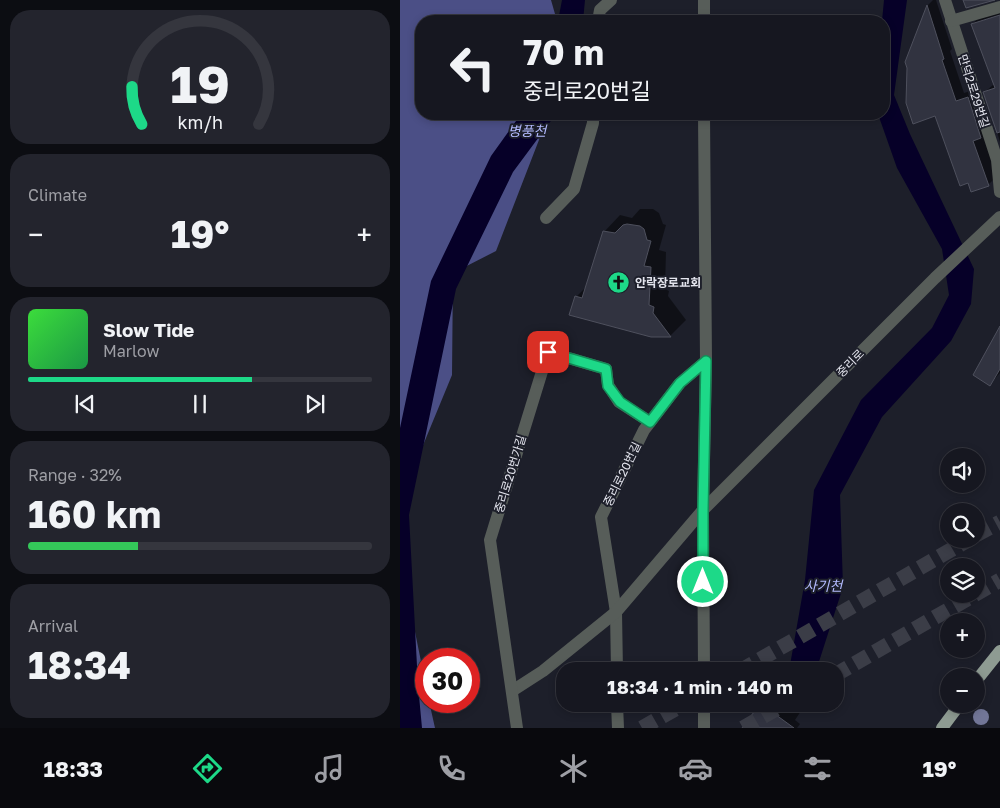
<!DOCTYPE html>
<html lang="en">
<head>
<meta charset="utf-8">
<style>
  :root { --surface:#161720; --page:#23242d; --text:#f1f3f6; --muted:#9e9fa5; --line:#35363e; --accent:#1dd988 }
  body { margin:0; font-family:"Golos Text","Noto Sans KR",sans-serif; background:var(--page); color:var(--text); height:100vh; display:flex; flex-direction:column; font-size:19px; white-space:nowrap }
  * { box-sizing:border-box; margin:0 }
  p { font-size:16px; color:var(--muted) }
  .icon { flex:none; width:28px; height:28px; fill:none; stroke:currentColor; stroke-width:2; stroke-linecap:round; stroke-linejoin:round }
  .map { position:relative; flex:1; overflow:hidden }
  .sheet { display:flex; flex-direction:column; gap:10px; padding:10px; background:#0c0d12; width:400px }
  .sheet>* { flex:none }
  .banner { position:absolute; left:15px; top:15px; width:475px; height:105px; border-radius:20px; box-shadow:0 2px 8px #0003,0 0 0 1px var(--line); background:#161720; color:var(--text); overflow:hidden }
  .controls { position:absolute; left:540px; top:448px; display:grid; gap:10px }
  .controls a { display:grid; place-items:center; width:45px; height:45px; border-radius:50%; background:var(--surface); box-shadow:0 2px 8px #0003,0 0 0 1px var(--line); font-size:25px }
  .speed { position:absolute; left:15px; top:648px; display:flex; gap:10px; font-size:25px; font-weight:700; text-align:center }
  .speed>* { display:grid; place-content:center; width:65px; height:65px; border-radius:50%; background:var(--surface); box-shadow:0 2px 8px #0003,0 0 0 1px var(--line); line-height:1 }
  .speed .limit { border:8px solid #d22; background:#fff; color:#111 }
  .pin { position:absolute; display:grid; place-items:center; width:42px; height:42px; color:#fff; margin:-21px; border-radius:10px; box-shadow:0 2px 8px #0006 }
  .me { position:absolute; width:55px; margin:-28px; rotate:0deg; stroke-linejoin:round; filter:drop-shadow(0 0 4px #0008) }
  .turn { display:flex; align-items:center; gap:18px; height:105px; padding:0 25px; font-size:22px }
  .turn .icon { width:65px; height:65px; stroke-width:2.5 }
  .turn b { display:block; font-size:35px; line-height:42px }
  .big { font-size:38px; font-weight:700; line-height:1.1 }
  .sheet .card { flex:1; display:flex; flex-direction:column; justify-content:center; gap:8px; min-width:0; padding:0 18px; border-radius:20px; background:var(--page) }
  .sheet .dial { align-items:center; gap:0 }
  .dial svg { height:130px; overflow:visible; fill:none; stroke:var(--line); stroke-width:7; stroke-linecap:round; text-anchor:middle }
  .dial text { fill:var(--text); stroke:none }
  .song { display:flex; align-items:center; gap:15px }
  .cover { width:60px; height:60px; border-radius:8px; background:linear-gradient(135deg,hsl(120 70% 55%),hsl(140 70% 35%)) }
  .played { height:5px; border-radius:2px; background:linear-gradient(90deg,var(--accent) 65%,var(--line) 65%) }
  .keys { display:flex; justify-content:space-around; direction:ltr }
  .heat { display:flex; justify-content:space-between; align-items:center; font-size:28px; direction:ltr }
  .charge { height:8px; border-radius:4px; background:linear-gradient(90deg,#34c759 32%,var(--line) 0) }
  .trip { position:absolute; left:156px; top:662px; width:288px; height:50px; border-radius:20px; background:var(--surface); box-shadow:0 2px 8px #0003,0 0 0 1px var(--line); font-weight:700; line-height:50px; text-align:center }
  .dock { display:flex; height:80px; justify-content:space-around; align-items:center; background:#09090d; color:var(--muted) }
  .dock .icon { width:35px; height:35px }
  .dock .on { color:var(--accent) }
  .dock b { font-size:22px; color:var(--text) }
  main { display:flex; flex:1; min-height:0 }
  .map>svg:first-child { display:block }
  .forest { fill:#4b4f86 }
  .water { fill:#060028 }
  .shadow { fill:#0007 }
  .building { fill:#313340; stroke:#4e505d }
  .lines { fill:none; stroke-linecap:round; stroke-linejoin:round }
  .highway-tunnel { stroke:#3b3d47; stroke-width:15; stroke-dasharray:15 8; stroke-linecap:butt }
  .minor { stroke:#575d59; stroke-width:12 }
  .major { stroke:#8e9b92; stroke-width:12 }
  .tree { fill:#727697 }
  .route-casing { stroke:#138d58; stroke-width:12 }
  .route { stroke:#1dd988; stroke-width:9 }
  .labels { text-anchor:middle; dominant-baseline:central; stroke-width:4; stroke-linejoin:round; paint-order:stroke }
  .street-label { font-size:12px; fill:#e3e4ed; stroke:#1d1f2a }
  .poi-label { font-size:12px; font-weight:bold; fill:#e3e4ed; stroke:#1d1f2a; text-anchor:start }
  .water-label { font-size:14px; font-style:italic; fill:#b3bafe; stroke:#1d1f2a }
</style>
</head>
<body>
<main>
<section class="sheet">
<div class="card dial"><svg viewBox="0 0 100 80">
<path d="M14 69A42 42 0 1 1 86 69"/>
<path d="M14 69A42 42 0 0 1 8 46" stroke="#1dd988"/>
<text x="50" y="56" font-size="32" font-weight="700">19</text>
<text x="50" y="72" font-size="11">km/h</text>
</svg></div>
<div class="card"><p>Climate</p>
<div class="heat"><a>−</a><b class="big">19°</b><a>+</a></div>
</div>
<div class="card">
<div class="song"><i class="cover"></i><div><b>Slow Tide</b><p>Marlow</p></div></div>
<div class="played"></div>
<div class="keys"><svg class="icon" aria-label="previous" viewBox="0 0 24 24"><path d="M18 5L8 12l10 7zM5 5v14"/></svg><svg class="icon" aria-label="pause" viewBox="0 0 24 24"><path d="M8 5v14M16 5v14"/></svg><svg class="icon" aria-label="next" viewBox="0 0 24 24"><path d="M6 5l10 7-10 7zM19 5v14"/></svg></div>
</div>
<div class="card"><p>Range · 32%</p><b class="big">160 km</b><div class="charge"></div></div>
<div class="card"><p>Arrival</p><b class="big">18:34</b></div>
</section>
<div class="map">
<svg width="600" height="728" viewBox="0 0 600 728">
  <rect width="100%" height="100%" fill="#1d1f2a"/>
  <g class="forest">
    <polygon points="0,0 151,0 157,21 21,21 21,114 149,114 96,251 53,273 52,375 0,501"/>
    <polygon points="0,558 26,686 26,701 29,701 35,728 0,728"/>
  </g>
  <g class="water">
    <polygon points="162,0 185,0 183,21 158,21"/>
    <polygon points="484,0 507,0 494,95 510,134 574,269 571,304 551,341 482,417 440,495 443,587 416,671 389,671 405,580 414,490 461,400 532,328 549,295 542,249 497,168 478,114 484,114 484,21 482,21"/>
    <polygon points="121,114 156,114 113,172 56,289 9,515 18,685 22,728 0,728 0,428 31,281 91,156"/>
  </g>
  <g class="shadow">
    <polygon points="533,0 536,0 552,49 550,51 564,93 577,89 597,176 588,185 536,115 507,62 528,5"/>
    <polygon points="600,10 600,142 585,92 594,84 572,24 581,16"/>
    <polygon points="240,209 253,209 259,213 263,224 266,225 259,250 266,252 265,289 269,291 268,296 286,320 270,336 176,297 188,285 204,232 220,215 232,218"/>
    <polygon points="600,328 600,373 590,384"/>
    <polygon points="361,704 390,704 401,711 395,720 400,724 397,728 344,728"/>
  </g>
  <g class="building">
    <polygon points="563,0 595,0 566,8"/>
    <polygon points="527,5 544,59 542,60 556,101 568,97 581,138 573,141 589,186 571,192 568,183 560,186 535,116 513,124 506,103 507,68 505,62"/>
    <polygon points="600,15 600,132 597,133 583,92 595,88 571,24"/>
    <polygon points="227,224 240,226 244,229 247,240 251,241 244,266 251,267 249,305 254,307 253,313 271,337 251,337 169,315 175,296 182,298 203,231 215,233 223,225"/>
    <polygon points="600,326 600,369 590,386 573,375"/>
    <polygon points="360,704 361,704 394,728 342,728"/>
  </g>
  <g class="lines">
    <g class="highway-tunnel">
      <polyline points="576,535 600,522"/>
      <polyline points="340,671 570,539"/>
      <polyline points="435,675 600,580"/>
      <polyline points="242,728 284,704"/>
      <polyline points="343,728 385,704"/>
    </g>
    <g class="minor">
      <polyline points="304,0 304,21"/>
      <polyline points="545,0 597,160 600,192"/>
      <polyline points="198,21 200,10 211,0"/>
      <polyline points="551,21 600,7"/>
      <polyline points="146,218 174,189 193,123 193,114"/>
      <polyline points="217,671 216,612 201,517 244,430 280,383 306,361"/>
      <polyline points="304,671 303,510 535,278 600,217"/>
      <polyline points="112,691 143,671 216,612 303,510 306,361 304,114"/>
      <polyline points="217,704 218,728"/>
      <polyline points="304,704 304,728"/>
      <polyline points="117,728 90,540 148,352 206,369 208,385 219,402 250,422"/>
    </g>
    <g class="major">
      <polyline points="576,681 600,651"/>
      <polyline points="542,728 560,704"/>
    </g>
  </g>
  <circle class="tree" cx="581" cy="717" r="8"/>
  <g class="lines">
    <defs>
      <polyline id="route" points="148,352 206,369 208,386 220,402 250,422 280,383 306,361 303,510 303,582"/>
    </defs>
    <use href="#route" class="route-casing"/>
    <use href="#route" class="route"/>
  </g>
  <defs>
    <symbol id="church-disc" viewBox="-11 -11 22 22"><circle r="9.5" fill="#1dd988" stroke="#1d1f2a"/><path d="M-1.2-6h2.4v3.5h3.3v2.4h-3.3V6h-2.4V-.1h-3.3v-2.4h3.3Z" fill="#111"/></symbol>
  </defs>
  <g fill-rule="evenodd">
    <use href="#church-disc" x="206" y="270" width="25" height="25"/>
  </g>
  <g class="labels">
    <g class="street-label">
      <text transform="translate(574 91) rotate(72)">만덕2로29번길</text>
      <text transform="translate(450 363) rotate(-45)">중리로</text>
      <text transform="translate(110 474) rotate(-73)">중리로20번가길</text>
      <text transform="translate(222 474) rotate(-64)">중리로20번길</text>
    </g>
    <g class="poi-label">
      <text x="235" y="282">안락장로교회</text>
    </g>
    <g class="water-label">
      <text x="127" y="130">병풍천</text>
      <text x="423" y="585">사기천</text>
    </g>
  </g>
</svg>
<div class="controls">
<a><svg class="icon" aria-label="sound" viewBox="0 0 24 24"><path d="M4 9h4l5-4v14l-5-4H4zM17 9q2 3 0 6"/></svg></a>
<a><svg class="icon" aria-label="search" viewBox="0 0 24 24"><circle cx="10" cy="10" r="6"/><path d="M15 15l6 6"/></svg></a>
<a><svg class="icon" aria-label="layers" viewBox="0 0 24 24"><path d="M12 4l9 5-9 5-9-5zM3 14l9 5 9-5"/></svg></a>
<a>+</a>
<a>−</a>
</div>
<div class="speed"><div class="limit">30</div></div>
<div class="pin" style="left:148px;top:352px;background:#d93025"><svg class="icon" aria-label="arrive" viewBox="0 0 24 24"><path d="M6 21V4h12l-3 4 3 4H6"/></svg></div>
<svg class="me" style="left:303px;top:582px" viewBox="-20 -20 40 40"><circle r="17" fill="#1dd988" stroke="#fff" stroke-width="3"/><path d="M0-11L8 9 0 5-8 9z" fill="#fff"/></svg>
<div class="trip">18:34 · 1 min · 140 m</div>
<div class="banner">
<div class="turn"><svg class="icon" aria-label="left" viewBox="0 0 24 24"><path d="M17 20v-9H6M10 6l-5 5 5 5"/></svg><div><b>70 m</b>중리로20번길</div></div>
</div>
</div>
</main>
<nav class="dock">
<b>18:33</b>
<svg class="icon on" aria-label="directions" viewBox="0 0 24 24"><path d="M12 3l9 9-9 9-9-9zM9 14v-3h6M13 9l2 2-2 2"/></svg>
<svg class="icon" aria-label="music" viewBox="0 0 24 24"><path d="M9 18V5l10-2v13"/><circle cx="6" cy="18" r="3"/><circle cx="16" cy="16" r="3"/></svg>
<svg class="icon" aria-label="phone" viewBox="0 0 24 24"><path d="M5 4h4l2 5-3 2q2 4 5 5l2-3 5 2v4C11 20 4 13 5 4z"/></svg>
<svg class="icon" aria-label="climate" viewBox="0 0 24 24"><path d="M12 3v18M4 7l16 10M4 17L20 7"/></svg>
<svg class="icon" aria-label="car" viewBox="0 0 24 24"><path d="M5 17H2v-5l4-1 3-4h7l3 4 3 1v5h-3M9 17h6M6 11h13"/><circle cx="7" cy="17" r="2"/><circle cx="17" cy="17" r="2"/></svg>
<svg class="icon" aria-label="filters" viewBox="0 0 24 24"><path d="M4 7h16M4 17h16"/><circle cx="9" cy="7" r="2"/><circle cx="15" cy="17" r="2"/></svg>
<b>19°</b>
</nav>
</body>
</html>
